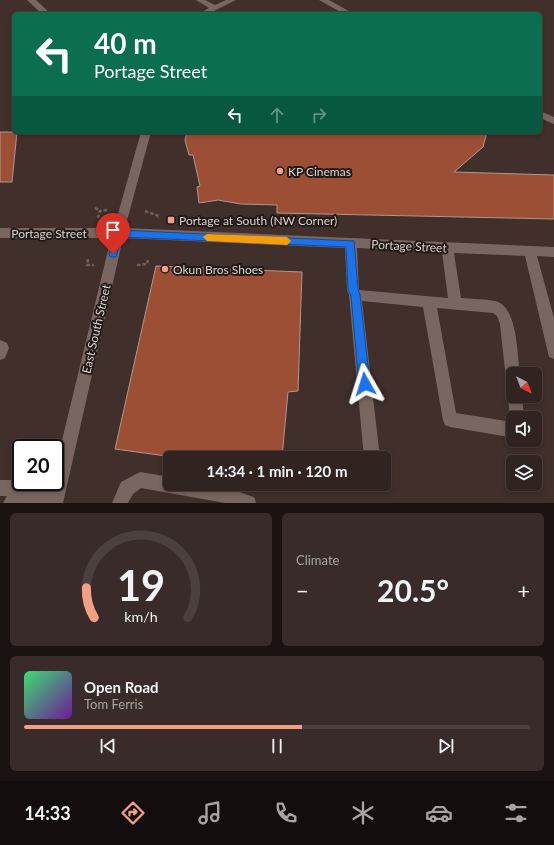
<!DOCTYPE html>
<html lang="en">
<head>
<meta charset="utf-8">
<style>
  :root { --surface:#302320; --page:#382b29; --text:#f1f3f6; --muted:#a8a4a5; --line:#4b403e; --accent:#f39f84 }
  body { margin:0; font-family:Lato,sans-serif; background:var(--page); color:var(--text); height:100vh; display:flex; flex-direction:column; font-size:15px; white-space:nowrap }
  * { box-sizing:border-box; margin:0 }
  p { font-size:13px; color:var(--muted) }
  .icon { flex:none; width:22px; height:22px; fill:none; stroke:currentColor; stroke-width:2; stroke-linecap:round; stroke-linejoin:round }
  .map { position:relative; height:503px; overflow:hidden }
  .details { display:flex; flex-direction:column; gap:10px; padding:10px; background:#1a1312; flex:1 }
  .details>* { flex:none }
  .hud { position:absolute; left:12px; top:12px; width:530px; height:122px; border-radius:6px; box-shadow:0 2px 6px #0003,0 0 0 1px var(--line); background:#0b6e4f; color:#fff; overflow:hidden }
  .needle { width:26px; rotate:138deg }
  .controls { position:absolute; left:506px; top:367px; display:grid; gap:8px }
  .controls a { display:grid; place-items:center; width:36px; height:36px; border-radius:6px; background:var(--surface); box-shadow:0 2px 6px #0003,0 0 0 1px var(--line); font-size:20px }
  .speed { position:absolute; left:12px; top:439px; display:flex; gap:8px; font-size:20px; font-weight:700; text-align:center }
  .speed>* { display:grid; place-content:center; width:52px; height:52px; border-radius:50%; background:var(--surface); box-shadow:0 2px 6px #0003,0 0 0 1px var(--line); line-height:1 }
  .speed .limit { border:2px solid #111; border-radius:6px; background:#fff; color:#111 }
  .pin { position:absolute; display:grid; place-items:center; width:34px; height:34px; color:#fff; margin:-41px -17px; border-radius:50% 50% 50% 0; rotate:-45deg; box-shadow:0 0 4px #0007 }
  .pin .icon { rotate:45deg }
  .me { position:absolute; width:44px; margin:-22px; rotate:354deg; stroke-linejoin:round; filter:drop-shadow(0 0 3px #0008) }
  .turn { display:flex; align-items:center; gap:14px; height:84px; padding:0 16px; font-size:18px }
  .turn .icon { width:52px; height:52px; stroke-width:2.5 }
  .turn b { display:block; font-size:28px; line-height:34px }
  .lanes { display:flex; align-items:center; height:38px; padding:0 16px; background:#0003; justify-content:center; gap:20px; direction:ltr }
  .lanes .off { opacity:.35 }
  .big { font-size:30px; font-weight:700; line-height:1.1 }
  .details .card { flex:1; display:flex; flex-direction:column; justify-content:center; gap:6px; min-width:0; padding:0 14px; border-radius:6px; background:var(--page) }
  .details .dial { align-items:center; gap:0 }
  .dial svg { height:104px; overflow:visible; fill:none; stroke:var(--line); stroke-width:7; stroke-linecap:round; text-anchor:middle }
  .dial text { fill:var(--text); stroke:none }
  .song { display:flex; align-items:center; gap:12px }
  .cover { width:48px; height:48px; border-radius:6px; background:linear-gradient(135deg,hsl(140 70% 55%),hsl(280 70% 35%)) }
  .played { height:4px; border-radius:2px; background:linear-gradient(90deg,var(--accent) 55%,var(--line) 55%) }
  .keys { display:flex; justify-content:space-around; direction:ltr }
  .heat { display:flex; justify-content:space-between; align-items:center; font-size:22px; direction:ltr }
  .details .tiles { flex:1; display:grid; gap:10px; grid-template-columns:1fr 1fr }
  .card:last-child { grid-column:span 2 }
  .trip { position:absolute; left:163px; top:451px; width:228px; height:40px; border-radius:6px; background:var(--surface); box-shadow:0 2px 6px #0003,0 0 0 1px var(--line); font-weight:700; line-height:40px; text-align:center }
  .dock { display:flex; height:64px; justify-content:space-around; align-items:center; background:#130e0d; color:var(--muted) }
  .dock .icon { width:28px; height:28px }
  .dock .on { color:var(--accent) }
  .dock b { font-size:18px; color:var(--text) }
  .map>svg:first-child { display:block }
  .building { fill:#9d4f36; stroke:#ad9891 }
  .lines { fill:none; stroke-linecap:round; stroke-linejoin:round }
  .path { stroke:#71615d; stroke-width:2.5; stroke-dasharray:3.5 2; stroke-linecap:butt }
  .minor { fill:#796660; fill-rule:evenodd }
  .route { fill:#1a73e8; stroke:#114b97 }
  .slow { fill:#f59e0b }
  .poi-dot { fill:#f39f84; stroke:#211a17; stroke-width:1.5 }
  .labels { text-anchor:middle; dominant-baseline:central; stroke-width:4; stroke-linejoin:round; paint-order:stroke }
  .poi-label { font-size:12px; fill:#ddd2cf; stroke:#211a17; text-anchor:start }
  .street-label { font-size:12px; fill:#ddd2cf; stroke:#211a17 }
</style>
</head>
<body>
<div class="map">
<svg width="554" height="503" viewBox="0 0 554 503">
  <rect width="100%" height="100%" fill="#402f2a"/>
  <g class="building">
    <polygon points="0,132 17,132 12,182 0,182"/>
    <polygon points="187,132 487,132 483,147 454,172 554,175 554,219 277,213 277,205 241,204 218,200 199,203 197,187 200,186 193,155 189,155 185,140"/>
    <polygon points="156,266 302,272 298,391 288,392 282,458 181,458 115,449"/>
  </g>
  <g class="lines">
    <g class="path">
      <polyline points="95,208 100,211"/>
      <polyline points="145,211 159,216 158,218"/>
      <polyline points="98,218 100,211 107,210"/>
      <polyline points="88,259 87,265 94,265"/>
      <polyline points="137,265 147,264 148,260"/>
    </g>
    <g class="minor">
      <polygon points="27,0 36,0 51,14 42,14"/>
      <polygon points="196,0 205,0 215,5 226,0 236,0 208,14 198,14 209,8"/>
      <polygon points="319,0 329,0 354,14 344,14"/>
      <polygon points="540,111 554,117 554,124 540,118"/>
      <path d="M141 132H151L125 228 554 247V257L537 256 554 318V359L549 357 525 256 454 253 461 298C472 299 484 299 495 301 518 306 517 355 520 374H513V386L508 384 506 379 500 324 497 316 493 313 437 308 456 413 506 421 510 419 508 396 510 391 513 390V396H522L524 418H513V435L509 437 450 427 445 425 443 420 423 307 362 301 380 458H364L349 295 347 290 345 248 123 238 63 503H3L7 496H0V480H11L24 488 50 489 52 482H55V469L111 238H0V228H114ZM357 248 442 252 448 298 359 290Z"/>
      <polygon points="0,340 7,343 9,348 5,358 0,360"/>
      <polygon points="140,472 170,477 170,484 215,484 254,497 256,503 225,503 141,488 133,494 128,503 112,503 121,482"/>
    </g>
  </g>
  <polygon class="route" points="118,230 354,241 358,289 360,295 370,384 369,388 365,389 361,388 359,384 351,296 348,290 346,247 122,237 116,257 110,257 109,254 114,233"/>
  <polygon class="slow" points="207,234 287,237 291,241 287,245 207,241 203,237"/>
  <g class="poi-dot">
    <circle cx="280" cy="171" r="4"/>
    <rect x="167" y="216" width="8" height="8" rx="2"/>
    <circle cx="165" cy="269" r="4"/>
  </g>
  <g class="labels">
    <g class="poi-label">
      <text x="288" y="171">KP Cinemas</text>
      <text x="179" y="220">Portage at South (NW Corner)</text>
      <text x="173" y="269">Okun Bros Shoes</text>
    </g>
    <g class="street-label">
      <text x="49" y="233">Portage Street</text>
      <text transform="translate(409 246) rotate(3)">Portage Street</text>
      <text transform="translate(96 329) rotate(-77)">East South Street</text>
    </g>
  </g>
</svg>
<div class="controls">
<a><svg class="needle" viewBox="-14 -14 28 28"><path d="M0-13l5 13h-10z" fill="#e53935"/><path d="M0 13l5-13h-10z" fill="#a8a4a5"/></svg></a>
<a><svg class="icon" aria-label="sound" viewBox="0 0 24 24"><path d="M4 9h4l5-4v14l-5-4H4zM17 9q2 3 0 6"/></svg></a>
<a><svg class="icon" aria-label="layers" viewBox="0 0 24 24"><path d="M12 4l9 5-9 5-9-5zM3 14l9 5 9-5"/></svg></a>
</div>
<div class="speed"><div class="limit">20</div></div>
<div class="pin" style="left:113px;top:254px;background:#d93025"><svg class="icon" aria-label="arrive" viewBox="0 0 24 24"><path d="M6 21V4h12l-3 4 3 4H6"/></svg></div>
<svg class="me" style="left:365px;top:384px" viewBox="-20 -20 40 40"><path d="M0-17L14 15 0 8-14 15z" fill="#1a73e8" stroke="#fff" stroke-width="4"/></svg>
<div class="trip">14:34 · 1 min · 120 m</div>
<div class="hud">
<div class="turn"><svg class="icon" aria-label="left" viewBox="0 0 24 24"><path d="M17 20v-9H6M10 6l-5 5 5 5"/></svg><div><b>40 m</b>Portage Street</div></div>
<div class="lanes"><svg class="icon" aria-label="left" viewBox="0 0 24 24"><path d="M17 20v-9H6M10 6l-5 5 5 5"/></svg><svg class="icon off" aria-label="ahead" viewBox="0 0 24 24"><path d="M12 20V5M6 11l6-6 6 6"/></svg><svg class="icon off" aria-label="right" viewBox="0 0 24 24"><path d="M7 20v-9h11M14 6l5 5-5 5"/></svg></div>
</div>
</div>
<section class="details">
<div class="tiles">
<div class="card dial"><svg viewBox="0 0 100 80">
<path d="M14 69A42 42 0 1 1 86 69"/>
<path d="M14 69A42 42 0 0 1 8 46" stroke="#f39f84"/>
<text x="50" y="56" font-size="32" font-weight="700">19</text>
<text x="50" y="72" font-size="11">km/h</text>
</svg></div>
<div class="card"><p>Climate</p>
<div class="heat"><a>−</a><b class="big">20.5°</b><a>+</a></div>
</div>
<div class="card">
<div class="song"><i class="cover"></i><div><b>Open Road</b><p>Tom Ferris</p></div></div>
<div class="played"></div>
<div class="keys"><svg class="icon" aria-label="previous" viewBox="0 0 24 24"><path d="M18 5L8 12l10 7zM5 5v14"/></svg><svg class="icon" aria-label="pause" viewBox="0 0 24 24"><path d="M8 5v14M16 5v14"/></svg><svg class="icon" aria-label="next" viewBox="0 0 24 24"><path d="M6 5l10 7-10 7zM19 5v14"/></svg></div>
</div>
</div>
</section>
<nav class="dock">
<b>14:33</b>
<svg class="icon on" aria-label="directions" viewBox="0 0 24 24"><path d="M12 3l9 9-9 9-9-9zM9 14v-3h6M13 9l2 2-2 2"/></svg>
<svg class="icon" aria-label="music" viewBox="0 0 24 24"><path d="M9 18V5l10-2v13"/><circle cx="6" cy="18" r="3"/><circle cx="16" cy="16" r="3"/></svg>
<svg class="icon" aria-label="phone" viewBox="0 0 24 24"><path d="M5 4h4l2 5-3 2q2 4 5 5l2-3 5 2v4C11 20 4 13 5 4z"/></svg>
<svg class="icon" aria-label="climate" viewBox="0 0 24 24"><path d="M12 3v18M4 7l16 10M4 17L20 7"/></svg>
<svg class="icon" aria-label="car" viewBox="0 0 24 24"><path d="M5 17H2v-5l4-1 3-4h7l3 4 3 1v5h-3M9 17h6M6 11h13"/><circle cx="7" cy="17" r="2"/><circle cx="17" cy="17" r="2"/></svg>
<svg class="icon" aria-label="filters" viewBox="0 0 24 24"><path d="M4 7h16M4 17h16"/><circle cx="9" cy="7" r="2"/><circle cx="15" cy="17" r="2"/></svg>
</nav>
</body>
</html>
